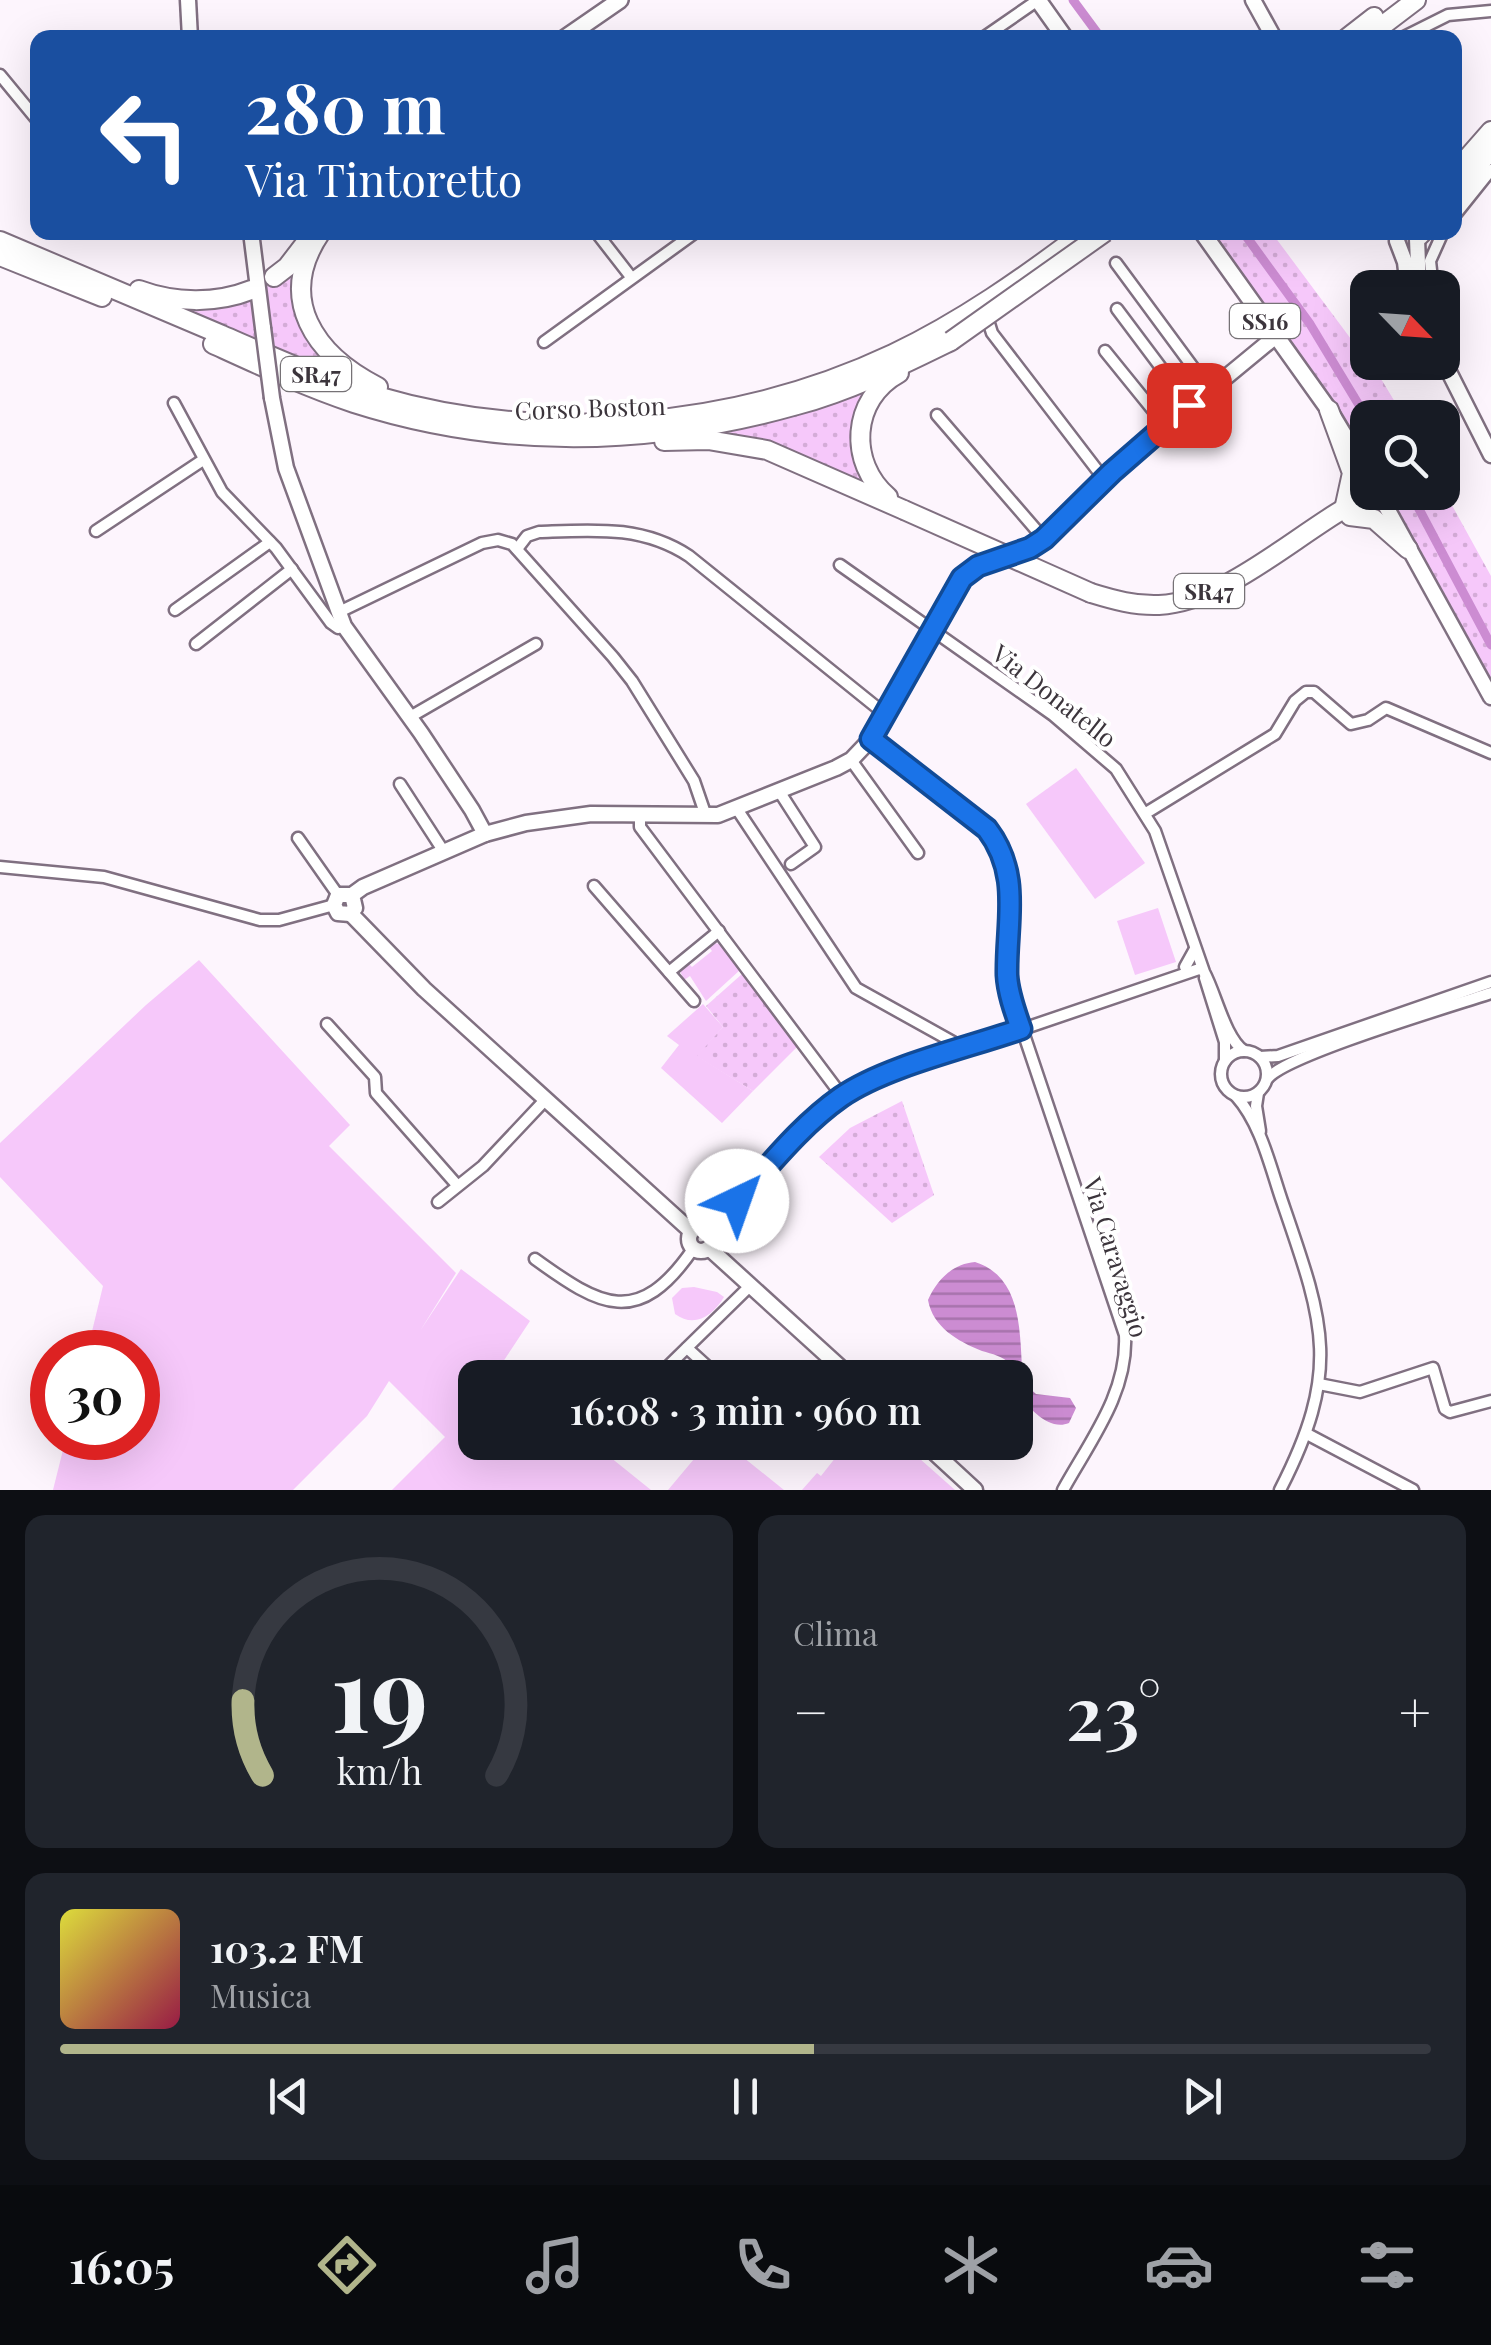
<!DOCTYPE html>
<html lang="it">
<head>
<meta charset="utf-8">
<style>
  :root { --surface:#171b24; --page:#20242c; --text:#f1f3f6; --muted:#9ea1a6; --line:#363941; --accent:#b1b58b }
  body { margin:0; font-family:"Playfair Display",serif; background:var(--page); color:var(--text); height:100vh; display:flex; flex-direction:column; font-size:38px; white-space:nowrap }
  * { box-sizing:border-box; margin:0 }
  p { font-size:32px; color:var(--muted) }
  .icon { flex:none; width:55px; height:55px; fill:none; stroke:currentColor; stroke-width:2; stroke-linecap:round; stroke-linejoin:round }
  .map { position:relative; height:1490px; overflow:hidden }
  .sheet { display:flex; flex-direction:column; gap:25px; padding:25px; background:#0d0f14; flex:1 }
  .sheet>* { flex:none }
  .hud { position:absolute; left:30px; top:30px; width:1432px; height:210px; border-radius:20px; box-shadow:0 10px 40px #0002; background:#1a4fa0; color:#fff; overflow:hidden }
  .needle { width:65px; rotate:115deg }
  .fabs { position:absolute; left:1350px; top:270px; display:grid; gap:20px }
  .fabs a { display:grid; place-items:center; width:110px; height:110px; border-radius:20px; background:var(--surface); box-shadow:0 10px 40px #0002; font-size:50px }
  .speed { position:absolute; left:30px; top:1330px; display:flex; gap:20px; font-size:50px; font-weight:700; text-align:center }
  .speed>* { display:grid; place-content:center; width:130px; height:130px; border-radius:50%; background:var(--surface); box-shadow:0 10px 40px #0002; line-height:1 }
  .speed .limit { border:15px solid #d22; background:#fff; color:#111 }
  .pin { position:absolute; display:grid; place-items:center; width:85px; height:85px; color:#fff; margin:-42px; border-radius:20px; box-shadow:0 5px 15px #0006 }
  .me { position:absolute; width:110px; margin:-55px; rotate:42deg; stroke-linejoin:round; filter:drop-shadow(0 0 8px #0008) }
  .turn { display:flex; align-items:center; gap:35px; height:210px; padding:0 50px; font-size:45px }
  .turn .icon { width:130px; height:130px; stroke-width:2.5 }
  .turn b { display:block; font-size:70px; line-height:85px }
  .big { font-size:75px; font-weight:600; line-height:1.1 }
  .sheet .tile { flex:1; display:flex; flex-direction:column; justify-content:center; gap:15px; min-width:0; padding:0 35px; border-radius:20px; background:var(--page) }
  .sheet .dial { align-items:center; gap:0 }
  .dial svg { height:260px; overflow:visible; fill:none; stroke:var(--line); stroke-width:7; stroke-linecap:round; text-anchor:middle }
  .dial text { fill:var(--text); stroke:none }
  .song { display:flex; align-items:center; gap:30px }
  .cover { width:120px; height:120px; border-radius:15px; background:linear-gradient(135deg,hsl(60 70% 55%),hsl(340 70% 35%)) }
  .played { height:10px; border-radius:5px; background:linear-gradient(90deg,var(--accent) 55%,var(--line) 55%) }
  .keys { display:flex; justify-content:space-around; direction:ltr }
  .heat { display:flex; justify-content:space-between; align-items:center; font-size:55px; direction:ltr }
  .sheet .tiles { flex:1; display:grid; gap:25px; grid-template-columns:1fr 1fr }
  .tile:last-child { grid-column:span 2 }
  .trip { position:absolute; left:458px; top:1360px; width:575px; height:100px; border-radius:20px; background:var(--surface); box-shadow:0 10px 40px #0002; font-weight:600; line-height:100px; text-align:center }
  .tab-bar { display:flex; height:160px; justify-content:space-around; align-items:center; background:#090b0e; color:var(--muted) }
  .tab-bar .icon { width:70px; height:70px }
  .tab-bar .selected { color:var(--accent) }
  .tab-bar b { font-size:45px; color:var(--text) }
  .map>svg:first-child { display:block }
  .grass { fill:url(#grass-dots) }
  .park { fill:#f6c8fa }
  .water { fill:url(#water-rules) }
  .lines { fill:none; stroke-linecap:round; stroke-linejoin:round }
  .canal { stroke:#cc8cd2; stroke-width:9 }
  .street-casing { stroke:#807081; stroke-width:15 }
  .secondary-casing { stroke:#807081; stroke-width:19 }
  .primary-casing { stroke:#807081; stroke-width:20 }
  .highway-casing { stroke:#807081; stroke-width:22 }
  .street { stroke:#fff; stroke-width:10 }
  .secondary { stroke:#fff; stroke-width:14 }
  .primary { stroke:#fff; stroke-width:15 }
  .highway { stroke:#fff; stroke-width:18 }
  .secondary-bridge-casing { stroke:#807081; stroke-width:19; stroke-linecap:butt }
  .highway-bridge-casing { stroke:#807081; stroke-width:22; stroke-linecap:butt }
  .secondary-bridge { stroke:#fff; stroke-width:14 }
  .highway-bridge { stroke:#fff; stroke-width:18 }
  .route-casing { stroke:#114b97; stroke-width:25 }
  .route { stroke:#1a73e8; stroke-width:18 }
  .labels { text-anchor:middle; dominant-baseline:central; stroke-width:8; stroke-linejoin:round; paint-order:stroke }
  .shield { fill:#fff; stroke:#767276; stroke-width:2.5 }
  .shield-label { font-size:22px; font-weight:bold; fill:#3c353c }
  .street-label { font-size:25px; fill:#3c353c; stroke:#fff }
</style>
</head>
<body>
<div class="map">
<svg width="1491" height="1490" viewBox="0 0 1491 1490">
  <defs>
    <pattern id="grass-dots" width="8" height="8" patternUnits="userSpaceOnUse" patternTransform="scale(2.5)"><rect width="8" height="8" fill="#f6c8fa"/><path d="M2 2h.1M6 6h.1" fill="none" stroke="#d4acd7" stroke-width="1.8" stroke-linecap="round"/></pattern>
    <pattern id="water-rules" width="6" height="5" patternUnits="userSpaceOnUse" patternTransform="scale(2.5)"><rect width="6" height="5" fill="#cc8cd2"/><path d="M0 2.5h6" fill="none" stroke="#a773ac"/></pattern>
  </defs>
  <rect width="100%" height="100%" fill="#fdf5fd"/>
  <g class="grass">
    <polygon points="1212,233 1272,233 1383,382 1404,417 1368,418 1367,459 1323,388"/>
    <path d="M288 268H300L298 285 335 366 332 370 182 309 184 304C228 300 256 303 288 268Z"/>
    <polygon points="876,386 861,412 876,487 729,438 731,430 802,411"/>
    <polygon points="1443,489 1491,576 1491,685 1386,493 1442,492"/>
    <polygon points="742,974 797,1047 753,1091 696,1056 723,1027 706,1006"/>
    <polygon points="902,1101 934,1195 892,1223 819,1157 850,1128"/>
  </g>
  <g class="park">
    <polygon points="1076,768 1145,863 1095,899 1026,804"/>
    <polygon points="1158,908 1176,962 1135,975 1117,921"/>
    <polygon points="715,943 719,944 740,970 706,1001 690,976 684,980 680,971 688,963 692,967 712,951 708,946"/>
    <polygon points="199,960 350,1125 329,1146 456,1273 420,1331 461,1269 530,1321 493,1377 475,1378 475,1442 573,1443 592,1458 610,1457 651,1490 392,1490 445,1437 389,1381 367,1416 293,1490 53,1490 66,1438 138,1438 138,1352 87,1352 103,1286 0,1177 0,1143 146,1005"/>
    <polygon points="703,1004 723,1027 697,1056 753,1091 722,1123 661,1068 679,1045 667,1036"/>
    <path d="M694 1287 717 1292 724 1297C713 1315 695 1329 675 1314L672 1298 682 1288Z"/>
    <polygon points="679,1443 738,1443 733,1449 784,1490 668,1490 694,1459"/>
    <polygon points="847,1443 902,1443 955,1490 802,1490 817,1473 821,1476"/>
  </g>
  <path class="water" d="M975 1262C1025 1278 1019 1337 1023 1382L1036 1394 1070 1398 1076 1408 1069 1423C1050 1431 1029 1410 1020 1393 1015 1384 1017 1372 1010 1364 1003 1356 992 1354 982 1351 957 1341 933 1327 928 1300 937 1280 952 1264 975 1262Z"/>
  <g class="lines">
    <g class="canal">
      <polyline points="1073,0 1101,38"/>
      <polyline points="1243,232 1310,324 1368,420"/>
      <polyline points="1410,492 1491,645"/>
    </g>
    <defs>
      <g id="street">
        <polyline points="983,38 1038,0"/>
        <polyline points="1402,38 1448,15 1491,11"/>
        <polyline points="0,75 38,121"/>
        <polyline points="1455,215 1491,170"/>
        <polyline points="596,232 631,277"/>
        <polyline points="1116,263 1209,389"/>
        <polyline points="1433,288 1430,261 1443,232"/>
        <polyline points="1117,309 1189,405"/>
        <polyline points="986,314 992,333 1104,479"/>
        <polyline points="544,342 696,232"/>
        <polyline points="1105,351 1165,425"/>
        <polyline points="174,403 222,492 276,548 331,623 338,628 344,626"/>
        <polyline points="937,415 1044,539"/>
        <polyline points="96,531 203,460"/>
        <path d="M517 549 527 536 539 532C593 530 642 525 689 556L885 714"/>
        <path d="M840 565 1053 715 1116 769 1155 831 1204 972C1216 994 1225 1038 1244 1051"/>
        <polyline points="175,610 270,542"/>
        <polyline points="339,612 482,543 498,540 512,544 613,657 632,681 694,781 706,816"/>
        <polyline points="196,644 292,569"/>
        <polyline points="410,717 536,644"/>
        <path d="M871 739 987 829C1030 883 999 933 1010 993L1125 1335C1128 1393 1090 1441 1063 1490"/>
        <polyline points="851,760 918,853"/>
        <polyline points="400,784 444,852"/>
        <polyline points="779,791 815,847 791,864"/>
        <polyline points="737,809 856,988 953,1042 958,1051"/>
        <polyline points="1146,813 1275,734 1295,701 1306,692 1314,692 1351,724 1368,720 1386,708 1491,753"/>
        <polyline points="640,814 640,827 842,1096"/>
        <polyline points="298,838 338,895"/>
        <polyline points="0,867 104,877 260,920 279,920 334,905"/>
        <polyline points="594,886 694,1001"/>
        <polyline points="1185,967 1195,949"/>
        <polyline points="669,972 719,931"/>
        <polyline points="1205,978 1225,1042 1225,1061"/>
        <polyline points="327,1024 375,1077 376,1093 457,1185"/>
        <circle cx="1244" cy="1074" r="23"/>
        <polyline points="1260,1057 1278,1056 1491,982"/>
        <path d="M1267 1079C1285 1055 1452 1006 1491 993"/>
        <polyline points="1258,1093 1256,1106 1260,1131"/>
        <path d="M1236 1096C1261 1124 1270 1166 1282 1201 1324 1323 1342 1369 1280 1490"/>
        <polyline points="438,1202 483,1166 546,1099"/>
        <polyline points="710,1230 802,1131 842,1096 899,1071 1202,968"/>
        <path d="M535 1259C600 1306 638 1329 693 1249"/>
        <polyline points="687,1348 720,1378"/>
        <polyline points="656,1378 751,1285"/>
        <polyline points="1319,1384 1360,1392 1433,1368 1445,1409 1450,1412 1491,1401"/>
        <polyline points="1307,1434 1413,1490"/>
      </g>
      <g id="secondary">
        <polyline points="188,0 190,38"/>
        <polyline points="1253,0 1274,38"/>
        <polyline points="251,232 263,328"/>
        <polyline points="1417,239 1419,288"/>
        <polyline points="1397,241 1405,262 1408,288"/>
        <polyline points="1442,358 1491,455"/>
        <polyline points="272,398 286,468 344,626 421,733 472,810 485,834"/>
        <polyline points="1378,492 1491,697"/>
        <polyline points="352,895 355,908 350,914 338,913 334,905 338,895 352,895 363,887 485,834 526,823 591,814 718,815 836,768 851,760 871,739 962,579 978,566 1030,549 1044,539 1111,472 1276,336"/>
        <polyline points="351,914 424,989 691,1231"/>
        <circle cx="701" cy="1239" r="12"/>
        <polyline points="709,1248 852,1378"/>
        <polyline points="923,1442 975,1490"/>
      </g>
      <g id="primary">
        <polyline points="1038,0 1065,38"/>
        <polyline points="565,38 620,0"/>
        <polyline points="1202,232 1329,410 1368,475"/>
      </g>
      <g id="highway">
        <polyline points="1347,38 1374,17"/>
        <polyline points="1366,38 1416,0"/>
        <polyline points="1455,172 1491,131"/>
        <polyline points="1455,196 1491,149"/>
        <path d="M321 232C275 299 315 355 378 387"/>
        <polyline points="1419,236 1423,232"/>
        <path d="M0 241C74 273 148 304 222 335 273 357 324 380 377 396 544 445 736 428 893 354 962 321 1023 278 1084 232"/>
        <polyline points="0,256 102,297"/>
        <polyline points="274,277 287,267 307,241"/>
        <path d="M139 290C174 303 216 304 251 290"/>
        <path d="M213 344C259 365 306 387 354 403 501 450 648 447 797 405 850 391 902 365 951 341"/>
        <polyline points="1329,410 1352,473 1345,505"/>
        <polyline points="664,441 708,440 767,450 904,510"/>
        <path d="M888 497C848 463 851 399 899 373"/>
        <polyline points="1350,516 1374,519 1408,549"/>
        <path d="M1091 593C1114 600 1135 606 1159 605 1234 601 1308 521 1376 492"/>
      </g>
    </defs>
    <use href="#street" class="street-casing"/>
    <use href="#secondary" class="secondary-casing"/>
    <use href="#primary" class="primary-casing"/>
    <use href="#highway" class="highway-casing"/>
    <use href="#street" class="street"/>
    <use href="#secondary" class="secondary"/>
    <use href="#primary" class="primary"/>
    <use href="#highway" class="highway"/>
    <defs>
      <polyline id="secondary-bridge" points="263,328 272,398"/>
      <g id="highway-bridge">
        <polyline points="951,341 1105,232"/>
        <polyline points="904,510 1091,593"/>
      </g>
    </defs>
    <use href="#secondary-bridge" class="secondary-bridge-casing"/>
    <use href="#highway-bridge" class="highway-bridge-casing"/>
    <use href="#secondary-bridge" class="secondary-bridge"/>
    <use href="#highway-bridge" class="highway-bridge"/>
  </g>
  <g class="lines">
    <defs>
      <path id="route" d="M737 1201C769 1166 801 1125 841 1097 886 1066 967 1048 1021 1029 1015 1012 1008 993 1007 975 1006 922 1022 875 987 829L871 739 962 578 978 566 1030 548 1044 539 1112 472 1189 405"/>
    </defs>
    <use href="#route" class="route-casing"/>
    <use href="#route" class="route"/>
  </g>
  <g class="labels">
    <g class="shield">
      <rect x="1230" y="304" width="70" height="34" rx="8"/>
      <rect x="281" y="357" width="70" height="34" rx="8"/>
      <rect x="1174" y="574" width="70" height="34" rx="8"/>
    </g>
    <g class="shield-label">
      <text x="1265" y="321">SS16</text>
      <text x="316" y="374">SR47</text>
      <text x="1209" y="591">SR47</text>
    </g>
    <g class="street-label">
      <text transform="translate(590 407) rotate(-2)">Corso Boston</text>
      <text transform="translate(1055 695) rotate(38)">Via Donatello</text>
      <text transform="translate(1117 1257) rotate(73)">Via Caravaggio</text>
    </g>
  </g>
</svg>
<div class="fabs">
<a><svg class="needle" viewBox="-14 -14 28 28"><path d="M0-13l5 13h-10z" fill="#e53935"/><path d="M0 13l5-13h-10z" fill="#9ea1a6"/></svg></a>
<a><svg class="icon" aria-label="search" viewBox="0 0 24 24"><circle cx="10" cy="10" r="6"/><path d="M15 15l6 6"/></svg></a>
</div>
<div class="speed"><div class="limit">30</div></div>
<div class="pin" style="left:1189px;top:405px;background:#d93025"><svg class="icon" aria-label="arrive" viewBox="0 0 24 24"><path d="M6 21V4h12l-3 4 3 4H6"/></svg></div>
<svg class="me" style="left:737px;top:1201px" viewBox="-20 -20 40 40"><circle r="19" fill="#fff"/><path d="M0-13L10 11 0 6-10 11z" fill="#1a73e8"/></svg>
<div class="trip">16:08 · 3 min · 960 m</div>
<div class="hud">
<div class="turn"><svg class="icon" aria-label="left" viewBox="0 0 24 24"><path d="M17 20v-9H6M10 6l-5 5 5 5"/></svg><div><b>280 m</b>Via Tintoretto</div></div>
</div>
</div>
<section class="sheet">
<div class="tiles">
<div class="tile dial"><svg viewBox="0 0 100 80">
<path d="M14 69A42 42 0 1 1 86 69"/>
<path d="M14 69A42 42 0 0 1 8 46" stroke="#b1b58b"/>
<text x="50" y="56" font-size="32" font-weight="700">19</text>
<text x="50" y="72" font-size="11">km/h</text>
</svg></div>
<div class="tile"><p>Clima</p>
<div class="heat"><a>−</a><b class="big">23°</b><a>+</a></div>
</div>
<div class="tile">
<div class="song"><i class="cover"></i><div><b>103.2 FM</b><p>Musica</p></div></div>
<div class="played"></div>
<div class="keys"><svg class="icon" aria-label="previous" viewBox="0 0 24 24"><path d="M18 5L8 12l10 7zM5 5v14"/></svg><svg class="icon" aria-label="pause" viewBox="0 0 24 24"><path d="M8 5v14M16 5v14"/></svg><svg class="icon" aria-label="next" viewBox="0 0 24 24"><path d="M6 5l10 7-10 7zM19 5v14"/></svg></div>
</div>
</div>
</section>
<nav class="tab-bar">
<b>16:05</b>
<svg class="icon selected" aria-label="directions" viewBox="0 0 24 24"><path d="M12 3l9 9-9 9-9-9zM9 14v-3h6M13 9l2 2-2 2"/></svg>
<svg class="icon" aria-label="music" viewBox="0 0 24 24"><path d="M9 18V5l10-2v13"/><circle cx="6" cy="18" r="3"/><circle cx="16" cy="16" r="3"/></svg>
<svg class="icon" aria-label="phone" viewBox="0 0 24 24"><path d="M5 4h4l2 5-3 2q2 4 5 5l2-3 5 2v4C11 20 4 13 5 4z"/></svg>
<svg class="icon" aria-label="climate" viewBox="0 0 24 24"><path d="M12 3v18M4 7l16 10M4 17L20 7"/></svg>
<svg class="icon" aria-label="car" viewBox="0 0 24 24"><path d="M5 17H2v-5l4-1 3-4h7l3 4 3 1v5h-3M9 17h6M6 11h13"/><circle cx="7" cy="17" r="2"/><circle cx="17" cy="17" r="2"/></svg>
<svg class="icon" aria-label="filters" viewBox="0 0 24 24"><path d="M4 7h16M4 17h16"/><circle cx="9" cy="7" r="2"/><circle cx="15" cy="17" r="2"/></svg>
</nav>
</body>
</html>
